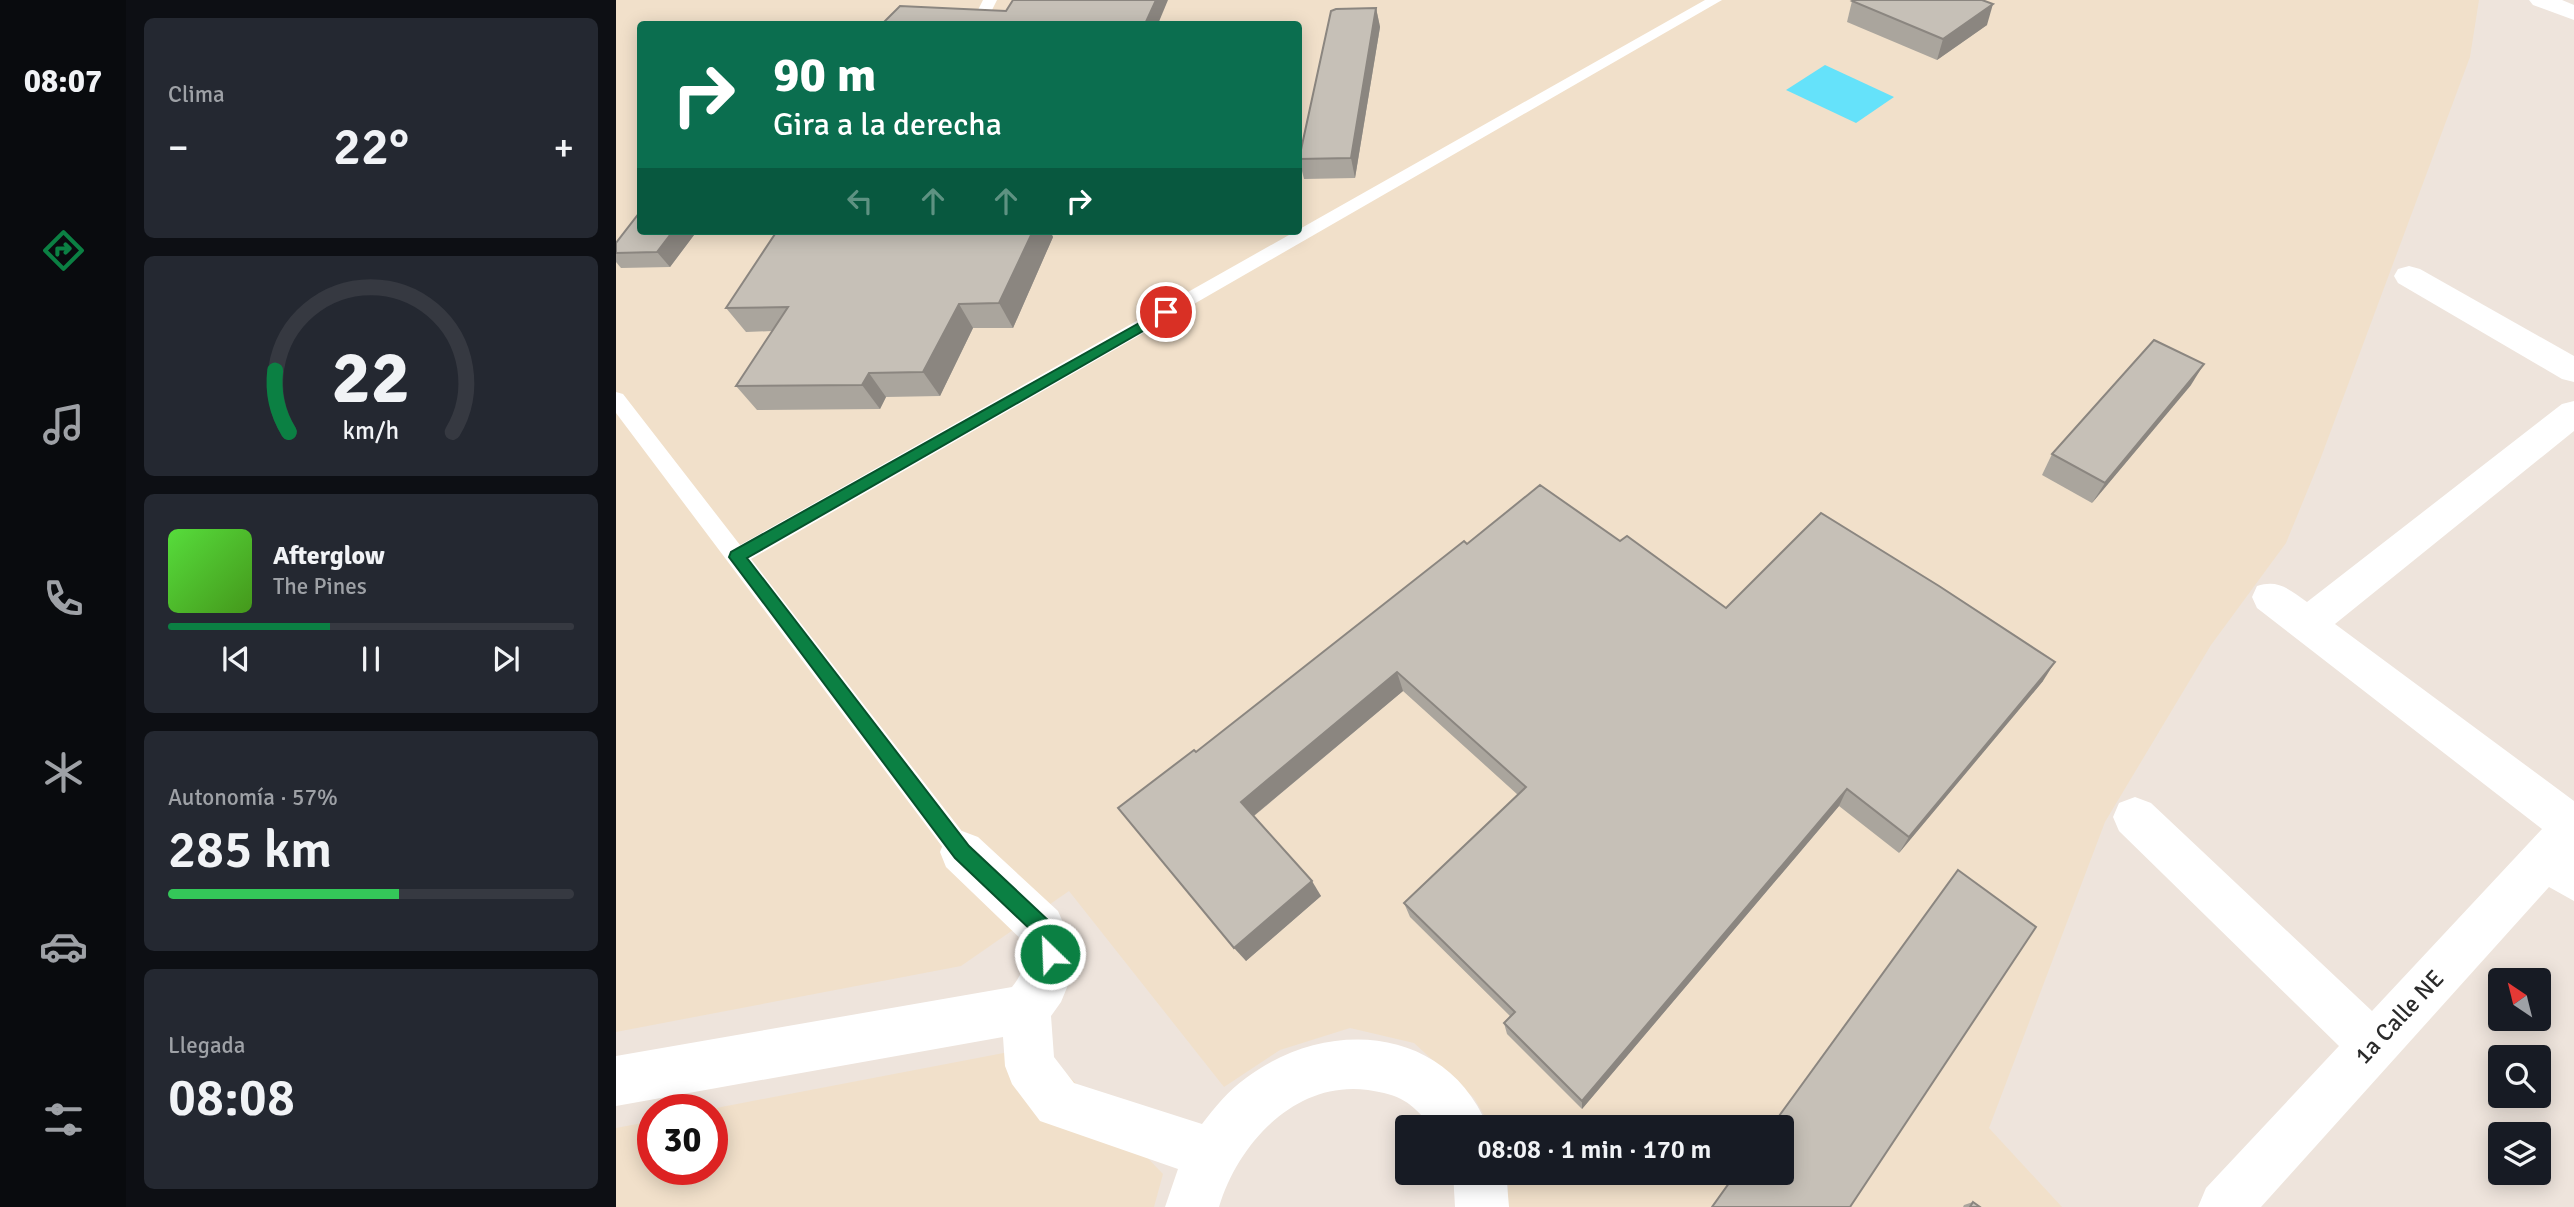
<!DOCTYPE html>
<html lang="es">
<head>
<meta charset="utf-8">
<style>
  :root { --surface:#171b24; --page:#242831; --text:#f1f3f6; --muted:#9ea1a6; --line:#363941; --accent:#0b8043 }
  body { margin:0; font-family:Signika,sans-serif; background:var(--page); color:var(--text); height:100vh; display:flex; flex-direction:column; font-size:26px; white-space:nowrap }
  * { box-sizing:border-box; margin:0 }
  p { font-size:23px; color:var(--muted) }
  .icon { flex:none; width:38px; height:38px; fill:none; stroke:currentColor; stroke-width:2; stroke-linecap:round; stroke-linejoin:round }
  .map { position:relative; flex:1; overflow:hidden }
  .details { display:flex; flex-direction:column; gap:18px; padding:18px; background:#0d0f14; width:490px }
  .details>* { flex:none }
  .top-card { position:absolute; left:21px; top:21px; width:665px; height:214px; border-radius:7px; box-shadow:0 4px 18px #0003; background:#0b6e4f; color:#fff; overflow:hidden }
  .needle { width:46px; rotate:325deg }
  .fabs { position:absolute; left:1872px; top:968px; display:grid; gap:14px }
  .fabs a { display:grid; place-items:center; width:63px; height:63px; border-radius:7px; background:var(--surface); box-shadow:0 4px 18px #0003; font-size:35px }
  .speed { position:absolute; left:21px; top:1094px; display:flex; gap:14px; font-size:35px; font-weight:700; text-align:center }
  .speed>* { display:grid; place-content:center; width:91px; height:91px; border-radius:50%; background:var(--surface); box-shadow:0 4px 18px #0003; line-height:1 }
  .speed .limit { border:10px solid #d22; background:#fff; color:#111 }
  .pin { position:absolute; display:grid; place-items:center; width:60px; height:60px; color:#fff; margin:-30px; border:4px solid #fff; border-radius:50%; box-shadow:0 2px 7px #0007 }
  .me { position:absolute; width:77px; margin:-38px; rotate:336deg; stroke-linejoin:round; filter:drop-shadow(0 0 5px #0008) }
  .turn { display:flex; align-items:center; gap:24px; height:147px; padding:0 21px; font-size:32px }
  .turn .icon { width:91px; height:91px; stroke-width:2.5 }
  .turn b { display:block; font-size:49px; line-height:60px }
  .lanes { display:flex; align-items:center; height:66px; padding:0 21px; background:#0003; justify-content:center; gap:35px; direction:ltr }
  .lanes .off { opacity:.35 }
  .big { font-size:52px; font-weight:600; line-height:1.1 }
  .details .widget { flex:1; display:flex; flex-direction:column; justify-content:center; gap:10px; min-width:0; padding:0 24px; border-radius:10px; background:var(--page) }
  .details .dial { align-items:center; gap:0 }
  .dial svg { height:182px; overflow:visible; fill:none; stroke:var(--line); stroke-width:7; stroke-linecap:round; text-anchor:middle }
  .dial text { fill:var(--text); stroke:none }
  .song { display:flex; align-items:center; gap:21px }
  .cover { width:84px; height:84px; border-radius:10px; background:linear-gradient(135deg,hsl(110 70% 55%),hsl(100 70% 35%)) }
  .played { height:7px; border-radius:4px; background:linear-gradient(90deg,var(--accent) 40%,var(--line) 40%) }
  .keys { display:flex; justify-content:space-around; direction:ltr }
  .heat { display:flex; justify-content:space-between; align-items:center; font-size:38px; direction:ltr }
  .charge { height:10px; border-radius:5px; background:linear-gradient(90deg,#34c759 57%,var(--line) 0) }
  .trip { position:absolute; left:779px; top:1115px; width:399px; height:70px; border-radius:7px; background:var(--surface); box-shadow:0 4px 18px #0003; font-weight:600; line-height:70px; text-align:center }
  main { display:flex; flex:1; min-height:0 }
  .tabs { display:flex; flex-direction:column; width:126px; justify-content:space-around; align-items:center; background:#090b0e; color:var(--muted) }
  .tabs .icon { width:49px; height:49px }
  .tabs .selected { color:var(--accent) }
  .tabs b { font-size:32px; color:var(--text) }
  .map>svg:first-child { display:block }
  .education { fill:#f1e0ca; fill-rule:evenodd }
  .water { fill:#65e2fa }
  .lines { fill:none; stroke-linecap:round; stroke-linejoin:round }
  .service { fill:#fff; fill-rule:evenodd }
  .minor { fill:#fff; fill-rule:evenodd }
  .wall { fill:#aaa59d }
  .shaded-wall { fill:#8b8680 }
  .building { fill:#c6c0b7; stroke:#8b8680; stroke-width:2 }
  .route { fill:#0b8043; stroke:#07532c; stroke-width:2 }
  .labels { text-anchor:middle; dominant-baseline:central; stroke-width:7; stroke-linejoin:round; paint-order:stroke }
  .near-street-label { font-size:24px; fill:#2b2b2b; stroke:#fff }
</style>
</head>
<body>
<main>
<nav class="tabs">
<b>08:07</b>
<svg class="icon selected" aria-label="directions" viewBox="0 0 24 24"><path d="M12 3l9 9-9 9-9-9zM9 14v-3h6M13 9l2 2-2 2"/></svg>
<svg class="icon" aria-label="music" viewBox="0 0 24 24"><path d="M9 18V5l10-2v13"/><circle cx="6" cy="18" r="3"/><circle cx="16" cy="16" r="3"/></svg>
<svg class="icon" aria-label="phone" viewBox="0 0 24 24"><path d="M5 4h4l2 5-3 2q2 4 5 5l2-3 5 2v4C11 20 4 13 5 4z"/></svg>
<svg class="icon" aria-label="climate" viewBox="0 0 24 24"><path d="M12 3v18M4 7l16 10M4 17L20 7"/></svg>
<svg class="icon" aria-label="car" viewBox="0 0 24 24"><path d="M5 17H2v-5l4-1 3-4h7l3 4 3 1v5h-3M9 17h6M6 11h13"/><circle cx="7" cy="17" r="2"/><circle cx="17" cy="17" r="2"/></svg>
<svg class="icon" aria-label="filters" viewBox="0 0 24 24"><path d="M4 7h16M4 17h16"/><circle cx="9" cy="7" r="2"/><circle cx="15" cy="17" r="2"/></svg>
</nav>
<section class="details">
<div class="widget"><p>Clima</p>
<div class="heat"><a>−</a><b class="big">22°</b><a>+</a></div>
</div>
<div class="widget dial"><svg viewBox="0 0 100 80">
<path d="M14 69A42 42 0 1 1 86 69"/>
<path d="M14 69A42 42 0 0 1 8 42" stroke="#0b8043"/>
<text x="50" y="56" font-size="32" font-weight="700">22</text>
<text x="50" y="72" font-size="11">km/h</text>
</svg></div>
<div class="widget">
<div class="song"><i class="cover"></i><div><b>Afterglow</b><p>The Pines</p></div></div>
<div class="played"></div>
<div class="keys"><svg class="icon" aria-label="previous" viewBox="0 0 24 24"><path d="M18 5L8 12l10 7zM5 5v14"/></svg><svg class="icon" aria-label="pause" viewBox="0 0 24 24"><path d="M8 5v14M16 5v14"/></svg><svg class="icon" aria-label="next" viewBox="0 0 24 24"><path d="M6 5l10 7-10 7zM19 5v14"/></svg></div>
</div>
<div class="widget"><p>Autonomía · 57%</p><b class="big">285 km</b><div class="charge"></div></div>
<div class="widget"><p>Llegada</p><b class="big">08:08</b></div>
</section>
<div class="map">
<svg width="1958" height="1207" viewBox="0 0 1958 1207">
  <rect width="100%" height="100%" fill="#eee4dc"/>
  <g class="education">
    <path d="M0 0H1863L1854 57 1704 460 1670 543 1595 645 1489 822 1373 1128 1446 1207H891L893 1173 1166 1172V1127H875L858 1098 798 1043 734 1028 664 1050 608 1087 453 891 345 966 0 1032ZM24 24H682V231H24Z"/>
    <polygon points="424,1046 547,1174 538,1207 0,1207 0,1128 37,1121 37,1169 96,1169 95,1109"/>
  </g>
  <polygon class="water" points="1209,65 1278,97 1240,123 1170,90"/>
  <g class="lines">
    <g class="service">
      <polygon points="367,0 381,0 369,24 355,24"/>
      <polygon points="1089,0 1106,0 135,559 355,843 359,852 355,861 346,865 337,861 0,413 0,392 7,394 124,545"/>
    </g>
    <g class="minor">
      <polygon points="1913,0 1946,0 1958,5 1958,20 1917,5"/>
      <polygon points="1793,266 1804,269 1958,356 1958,382 1946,379 1782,283 1778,276 1782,269"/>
      <path d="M1958 401V431L1719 624 1958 801V901L1933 887 1645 1207H1582L1590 1188 1723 1046 1503 831 1497 817 1503 803 1519 797 1535 803 1756 1011 1926 829 1641 608 1636 597 1641 586C1663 579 1674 590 1691 602L1946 404Z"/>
      <path d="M346 831 362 837 442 911 449 927 458 954 452 985 445 1002 435 1016 438 1057 458 1083 586 1124C599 1107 612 1091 630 1078 711 1017 830 1025 872 1127H815C795 1101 784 1095 752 1090 680 1080 622 1143 603 1207H549L562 1169 424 1121 396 1084 389 1066 387 1037 0 1106V1056L396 987C408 972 412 959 406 940L330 867 324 852 330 837Z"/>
      <polygon points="837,1172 890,1172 893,1207 839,1207"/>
    </g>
  </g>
  <g class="wall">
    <polygon points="1236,1 1371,25 1321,60 1231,22"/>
    <polygon points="760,8 764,27 739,178 688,179 683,159"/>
    <polygon points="24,231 81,231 54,267 5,268 0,262 0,243"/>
    <polygon points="161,231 434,231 437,237 397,328 357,328 324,396 270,397 264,409 141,410 120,386 156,331 130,332 110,308"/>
    <polygon points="1575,385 1476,503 1426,475 1436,454"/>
    <polygon points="1004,541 1110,608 1427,681 1283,853 1223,806 966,1109 891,1034 888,1023 894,1016 794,917 788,903 902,795 787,691 638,816 705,896 630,961 580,752 851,544"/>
    <polygon points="1357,1202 1364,1207 1347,1207 1348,1205"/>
  </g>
  <g class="shaded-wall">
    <polygon points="540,0 552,0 542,24 529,24"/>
    <polygon points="1377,4 1371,25 1321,60 1327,39"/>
    <polygon points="760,8 764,27 739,178 735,158"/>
    <polygon points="57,231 81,231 54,267 41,252"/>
    <polygon points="417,231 434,231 437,237 397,328 383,303"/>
    <polygon points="343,304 357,328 324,396 307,372"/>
    <polygon points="1588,364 1575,385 1476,503 1489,483"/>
    <polygon points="253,373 270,397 264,409 246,385"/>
    <polygon points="1439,662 1427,681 1283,853 1293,837"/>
    <polygon points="781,672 787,691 635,818 625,802"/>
    <polygon points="1231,789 1223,806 966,1109 966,1101"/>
    <polygon points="696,881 705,896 630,961 618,948"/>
  </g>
  <g class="building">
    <polygon points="397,0 540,0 529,24 266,24 284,6 390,11"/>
    <polygon points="1238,0 1366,0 1377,4 1327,39 1236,1"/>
    <polygon points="760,8 735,158 683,159 715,11 720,9"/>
    <polygon points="24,212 24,231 57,231 41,252 0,253 0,243"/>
    <polygon points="161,231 417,231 383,303 343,304 307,372 253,373 246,385 120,386 172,307 110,308"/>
    <polygon points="1538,340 1588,364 1489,483 1436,454"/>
    <polygon points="924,485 1004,541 1011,536 1110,608 1205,513 1323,586 1439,662 1293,837 1231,789 966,1101 888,1023 899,1012 788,903 910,787 781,672 625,802 696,881 618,948 502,808 578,750 580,752 848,541 851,544"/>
    <polygon points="1342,870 1420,927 1234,1207 1096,1207 1121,1172 1166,1172 1166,1127 1155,1127"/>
    <polygon points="1357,1202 1364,1207 1354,1207"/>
  </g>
  <polygon class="route" points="550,308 555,309 555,315 131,558 353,846 433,921 444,954 441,960 434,963 427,960 418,933 339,858 113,557 115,552"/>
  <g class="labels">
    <g class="near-street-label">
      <text transform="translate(1783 1017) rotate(-47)">1a Calle NE</text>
    </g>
  </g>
</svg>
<div class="fabs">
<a><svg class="needle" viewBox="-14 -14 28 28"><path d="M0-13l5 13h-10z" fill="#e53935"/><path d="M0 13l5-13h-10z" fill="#9ea1a6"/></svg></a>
<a><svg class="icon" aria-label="search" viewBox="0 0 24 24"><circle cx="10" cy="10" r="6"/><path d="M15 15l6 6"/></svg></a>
<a><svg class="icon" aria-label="layers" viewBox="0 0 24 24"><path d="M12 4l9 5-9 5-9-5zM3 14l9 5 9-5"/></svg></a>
</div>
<div class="speed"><div class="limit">30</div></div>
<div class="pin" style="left:550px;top:312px;background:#d93025"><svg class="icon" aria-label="arrive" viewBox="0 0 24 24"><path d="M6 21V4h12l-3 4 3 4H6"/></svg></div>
<svg class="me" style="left:434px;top:954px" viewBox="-20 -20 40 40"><circle r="17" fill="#0b8043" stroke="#fff" stroke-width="3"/><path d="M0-11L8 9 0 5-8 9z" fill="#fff"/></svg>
<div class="trip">08:08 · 1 min · 170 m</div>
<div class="top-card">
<div class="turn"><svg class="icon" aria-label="right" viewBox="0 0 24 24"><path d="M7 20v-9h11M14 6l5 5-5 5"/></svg><div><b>90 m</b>Gira a la derecha</div></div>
<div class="lanes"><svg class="icon off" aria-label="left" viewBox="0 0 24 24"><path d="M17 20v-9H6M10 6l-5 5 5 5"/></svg><svg class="icon off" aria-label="ahead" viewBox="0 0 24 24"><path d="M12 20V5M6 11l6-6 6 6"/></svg><svg class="icon off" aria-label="ahead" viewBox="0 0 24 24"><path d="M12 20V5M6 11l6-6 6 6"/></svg><svg class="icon" aria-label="right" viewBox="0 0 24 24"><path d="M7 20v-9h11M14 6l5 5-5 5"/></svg></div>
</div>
</div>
</main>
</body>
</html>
